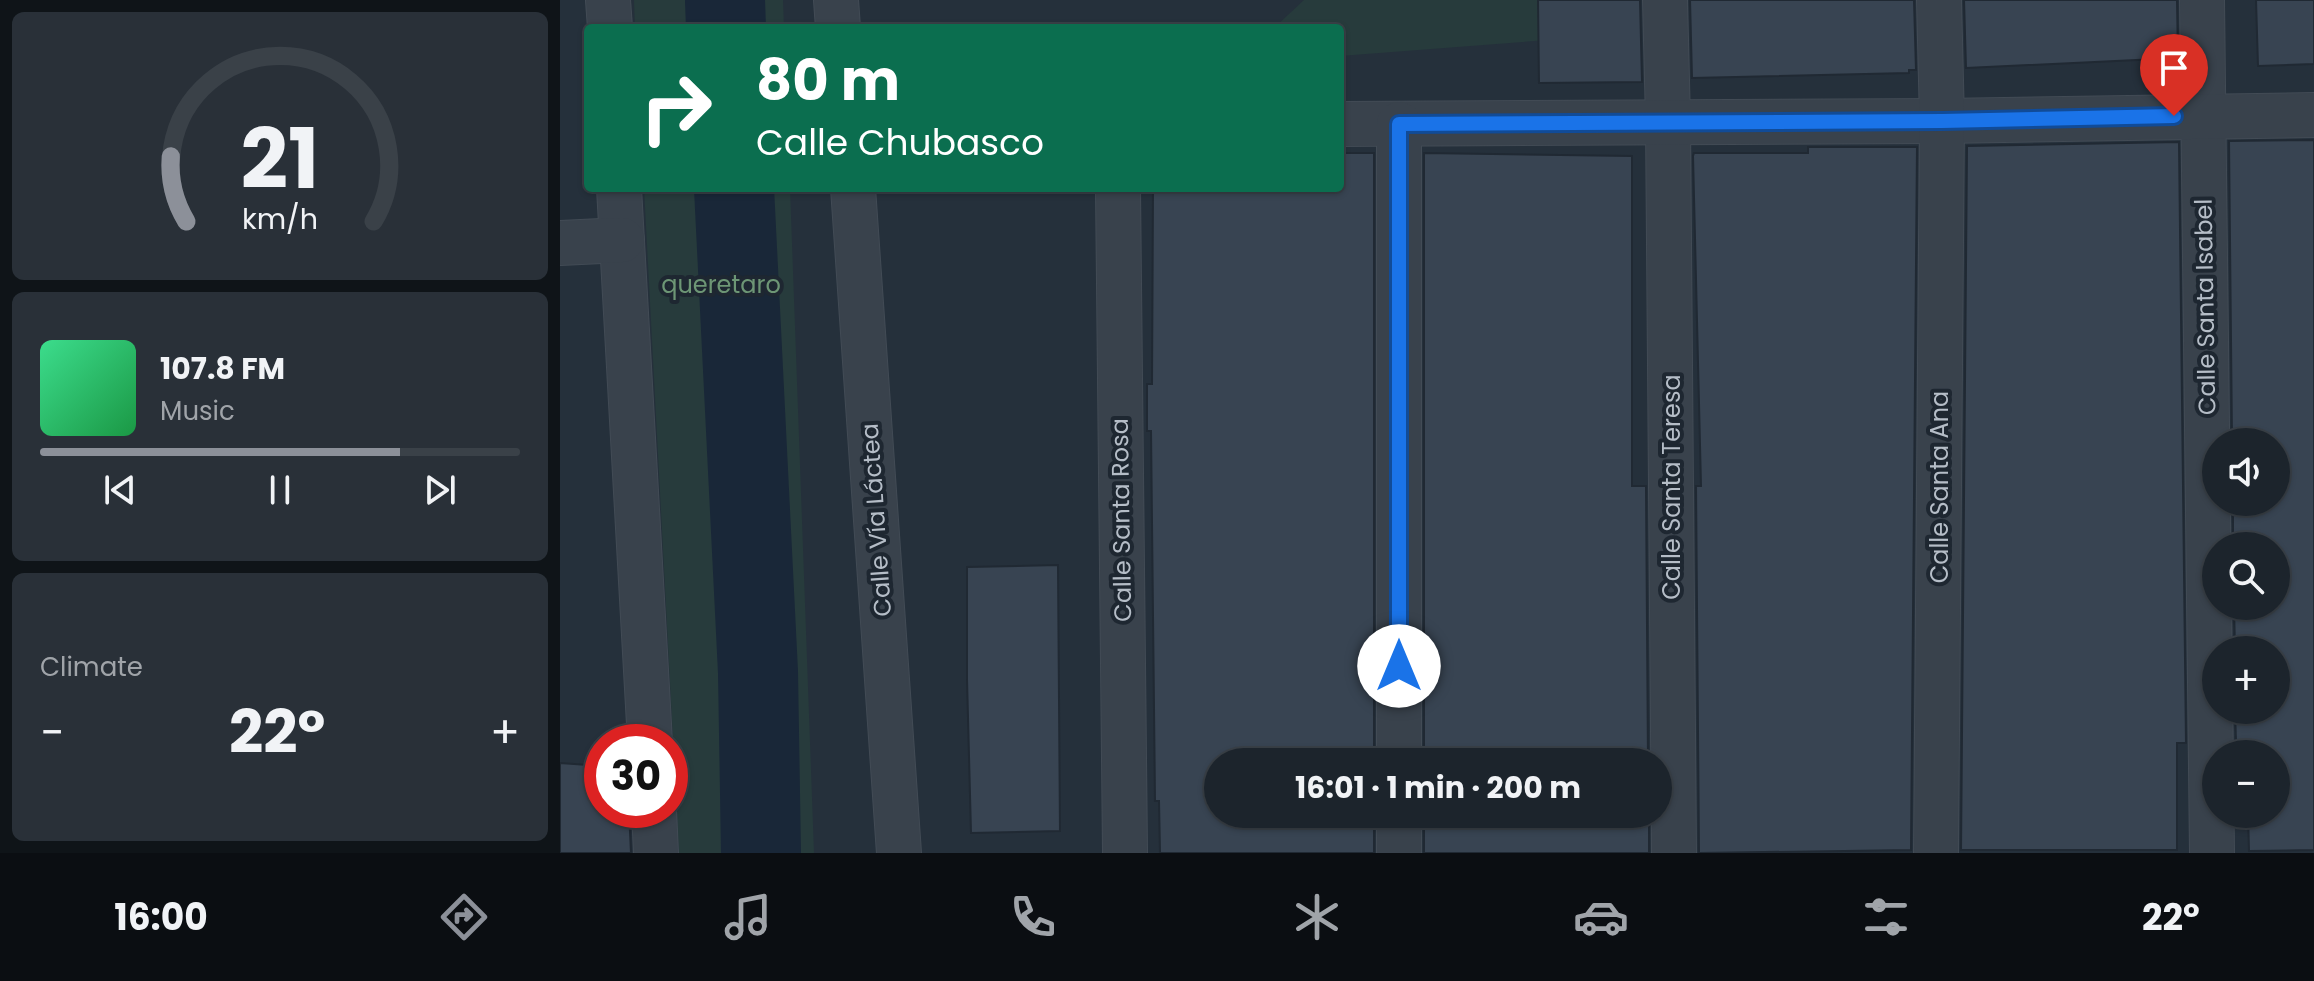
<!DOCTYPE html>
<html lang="en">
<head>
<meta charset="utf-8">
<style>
  :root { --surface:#1c242c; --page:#293038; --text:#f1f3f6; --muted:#a0a4a9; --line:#3a4148; --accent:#8c9099 }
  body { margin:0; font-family:Poppins,sans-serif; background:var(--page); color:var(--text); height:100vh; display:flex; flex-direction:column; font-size:30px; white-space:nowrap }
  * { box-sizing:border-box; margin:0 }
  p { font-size:26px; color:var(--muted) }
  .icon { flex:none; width:44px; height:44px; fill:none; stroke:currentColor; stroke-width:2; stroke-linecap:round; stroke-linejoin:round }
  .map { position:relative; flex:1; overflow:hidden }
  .details { display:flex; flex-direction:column; gap:12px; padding:12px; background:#0f1418; width:560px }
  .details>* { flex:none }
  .guide { position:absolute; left:24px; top:24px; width:760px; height:168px; border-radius:8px; box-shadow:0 2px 6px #0004,0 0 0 2px var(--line); background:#0b6e4f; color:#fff; overflow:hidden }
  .tools { position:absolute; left:1642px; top:428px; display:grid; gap:16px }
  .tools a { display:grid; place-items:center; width:88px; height:88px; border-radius:50%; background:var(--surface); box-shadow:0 2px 6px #0004,0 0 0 2px var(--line); font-size:40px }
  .speed { position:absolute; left:24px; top:724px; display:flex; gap:16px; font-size:40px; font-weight:700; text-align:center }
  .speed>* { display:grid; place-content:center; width:104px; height:104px; border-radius:50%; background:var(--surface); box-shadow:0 2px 6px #0004,0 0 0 2px var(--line); line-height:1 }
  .speed .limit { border:12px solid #d22; background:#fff; color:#111 }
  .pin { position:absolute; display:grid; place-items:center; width:68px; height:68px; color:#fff; margin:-82px -34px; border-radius:50% 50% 50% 0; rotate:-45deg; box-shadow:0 0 8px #0007 }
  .pin .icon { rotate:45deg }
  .me { position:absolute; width:88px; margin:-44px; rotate:0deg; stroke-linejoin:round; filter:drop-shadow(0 0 6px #0008) }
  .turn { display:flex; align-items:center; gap:28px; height:168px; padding:0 40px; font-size:36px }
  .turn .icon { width:104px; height:104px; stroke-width:2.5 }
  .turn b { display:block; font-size:56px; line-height:68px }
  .big { font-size:60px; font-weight:700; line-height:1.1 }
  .details .widget { flex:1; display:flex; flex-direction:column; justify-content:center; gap:12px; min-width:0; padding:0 28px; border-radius:12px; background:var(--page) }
  .details .dial { align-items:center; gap:0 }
  .dial svg { height:208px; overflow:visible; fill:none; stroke:var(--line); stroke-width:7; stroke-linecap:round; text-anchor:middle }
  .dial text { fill:var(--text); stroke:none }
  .song { display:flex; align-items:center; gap:24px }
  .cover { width:96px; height:96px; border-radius:12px; background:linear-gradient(135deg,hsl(150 70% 55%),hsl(140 70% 35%)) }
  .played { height:8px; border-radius:4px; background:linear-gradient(90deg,var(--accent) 75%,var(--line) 75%) }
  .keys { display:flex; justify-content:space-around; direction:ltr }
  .heat { display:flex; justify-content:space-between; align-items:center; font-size:44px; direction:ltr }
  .trip { position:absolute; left:644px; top:748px; width:468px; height:80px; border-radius:40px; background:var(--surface); box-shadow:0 2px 6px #0004,0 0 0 2px var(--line); font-weight:700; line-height:80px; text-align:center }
  .tab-bar { display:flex; height:128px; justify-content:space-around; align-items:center; background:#0b0e12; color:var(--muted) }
  .tab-bar .icon { width:56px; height:56px }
  .tab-bar .current { color:var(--accent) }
  .tab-bar b { font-size:36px; color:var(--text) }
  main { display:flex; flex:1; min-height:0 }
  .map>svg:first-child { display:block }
  .green { fill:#273b3c }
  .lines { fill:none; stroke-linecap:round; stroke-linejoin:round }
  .river { stroke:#192738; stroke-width:80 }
  .building { fill:#384452; stroke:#202933; stroke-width:2 }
  .minor-casing { stroke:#424b55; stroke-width:46 }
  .minor { stroke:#39424c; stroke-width:44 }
  .route-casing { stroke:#114b97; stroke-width:20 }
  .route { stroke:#1a73e8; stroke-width:14 }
  .labels { text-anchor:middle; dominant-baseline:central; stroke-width:8; stroke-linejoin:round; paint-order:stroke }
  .park-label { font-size:24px; fill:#6d9675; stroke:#1e2731 }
  .street-label { font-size:24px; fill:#b5bdc7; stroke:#1e2731 }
</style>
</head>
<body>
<main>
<section class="details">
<div class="widget dial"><svg viewBox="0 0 100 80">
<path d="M14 69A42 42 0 1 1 86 69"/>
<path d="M14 69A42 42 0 0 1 8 44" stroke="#8c9099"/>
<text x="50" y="56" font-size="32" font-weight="700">21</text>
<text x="50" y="72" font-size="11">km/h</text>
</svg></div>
<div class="widget">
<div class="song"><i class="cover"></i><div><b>107.8 FM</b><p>Music</p></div></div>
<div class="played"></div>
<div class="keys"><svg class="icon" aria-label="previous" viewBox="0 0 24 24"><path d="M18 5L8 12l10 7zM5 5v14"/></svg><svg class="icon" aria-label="pause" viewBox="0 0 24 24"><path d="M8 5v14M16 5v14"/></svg><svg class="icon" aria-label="next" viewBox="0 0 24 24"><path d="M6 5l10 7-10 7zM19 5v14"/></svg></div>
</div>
<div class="widget"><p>Climate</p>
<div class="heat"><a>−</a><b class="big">22°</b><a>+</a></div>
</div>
</section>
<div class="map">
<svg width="1754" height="853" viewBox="0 0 1754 853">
  <rect width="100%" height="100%" fill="#25303b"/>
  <g class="green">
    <polygon points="74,0 223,0 224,28 75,28"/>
    <polygon points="744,0 1013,0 1013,38 780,56 780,28 714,28"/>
    <polygon points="84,188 230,188 254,853 119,853"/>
  </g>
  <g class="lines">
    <g class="river">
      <polyline points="165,0 166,28"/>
      <polyline points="174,188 198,672 201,853"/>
    </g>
  </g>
  <g class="building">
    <polygon points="978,0 1080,0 1082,82 979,83"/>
    <polygon points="1130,0 1354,0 1356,70 1349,70 1349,73 1132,78"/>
    <polygon points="1404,0 1617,0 1618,58 1406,68"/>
    <polygon points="1696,0 1754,0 1754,64 1698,66"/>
    <polygon points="1754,140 1754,850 1689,851 1688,814 1716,814 1716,754 1687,754 1687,742 1676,742 1675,710 1716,710 1716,650 1675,650 1674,606 1716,606 1716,546 1673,546 1673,502 1716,502 1716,442 1672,442 1669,141"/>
    <polygon points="1619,142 1626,743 1617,743 1617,850 1401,850 1407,146"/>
    <polygon points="1248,147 1357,147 1351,850 1139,853 1136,486 1141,486 1133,156 1134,153 1248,153"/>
    <polygon points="780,153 814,153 814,762 658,762 658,814 814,814 814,853 600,853 599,801 595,801 591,431 587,431 587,384 592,384 593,188 780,188"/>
    <polygon points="864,153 1072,156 1072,486 1086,486 1088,762 864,762"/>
    <polygon points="498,565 500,831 411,833 407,679 407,567"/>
    <polygon points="0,763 42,766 42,810 69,810 71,853 0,853"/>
    <rect x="864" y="814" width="225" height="39"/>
  </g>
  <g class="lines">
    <defs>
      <g id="minor">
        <polyline points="48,0 50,28"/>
        <polyline points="276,0 278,28"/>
        <polyline points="1105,0 1108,121 1114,853"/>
        <polyline points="1642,0 1652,853"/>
        <polyline points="780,124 1382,121 1754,115"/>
        <polyline points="839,124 839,762"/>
        <polyline points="59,188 90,742"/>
        <polyline points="293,188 339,853"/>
        <polyline points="558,188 565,853"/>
        <polyline points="0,243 62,240"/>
        <polyline points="94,810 96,853"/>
        <polyline points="839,814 839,853"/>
        <polyline points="1376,853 1382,121 1379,0"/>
      </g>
    </defs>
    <use href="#minor" class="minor-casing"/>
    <use href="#minor" class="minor"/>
  </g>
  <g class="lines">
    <defs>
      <polyline id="route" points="839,666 839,124 1382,121 1614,116"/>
    </defs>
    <use href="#route" class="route-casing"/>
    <use href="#route" class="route"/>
  </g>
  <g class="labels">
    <g class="park-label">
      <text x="161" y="284">queretaro</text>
    </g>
    <g class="street-label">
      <text transform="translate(1645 307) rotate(-91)">Calle Santa Isabel</text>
      <text transform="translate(1111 487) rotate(-90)">Calle Santa Teresa</text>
      <text transform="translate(1379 487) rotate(-90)">Calle Santa Ana</text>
      <text transform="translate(316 520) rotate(-94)">Calle Vía Láctea</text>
      <text transform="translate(561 520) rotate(-91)">Calle Santa Rosa</text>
    </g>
  </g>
</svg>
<div class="tools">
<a><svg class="icon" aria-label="sound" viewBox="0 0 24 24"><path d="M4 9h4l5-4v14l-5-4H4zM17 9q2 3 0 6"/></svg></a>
<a><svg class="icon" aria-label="search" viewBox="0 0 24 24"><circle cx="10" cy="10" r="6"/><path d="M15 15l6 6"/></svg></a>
<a>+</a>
<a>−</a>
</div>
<div class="speed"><div class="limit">30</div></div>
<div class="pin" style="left:1614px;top:116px;background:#d93025"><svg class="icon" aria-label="arrive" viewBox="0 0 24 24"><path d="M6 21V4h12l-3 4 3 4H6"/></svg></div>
<svg class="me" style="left:839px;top:666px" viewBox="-20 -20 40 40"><circle r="19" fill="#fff"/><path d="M0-13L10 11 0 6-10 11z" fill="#1a73e8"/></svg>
<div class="trip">16:01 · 1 min · 200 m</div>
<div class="guide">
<div class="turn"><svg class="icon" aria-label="right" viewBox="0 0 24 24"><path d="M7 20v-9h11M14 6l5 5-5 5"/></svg><div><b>80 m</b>Calle Chubasco</div></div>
</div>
</div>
</main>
<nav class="tab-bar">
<b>16:00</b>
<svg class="icon current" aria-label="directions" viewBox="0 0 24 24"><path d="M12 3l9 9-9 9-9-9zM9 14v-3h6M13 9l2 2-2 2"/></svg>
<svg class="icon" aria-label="music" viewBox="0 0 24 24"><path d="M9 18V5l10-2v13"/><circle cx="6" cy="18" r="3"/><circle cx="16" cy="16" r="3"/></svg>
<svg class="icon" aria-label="phone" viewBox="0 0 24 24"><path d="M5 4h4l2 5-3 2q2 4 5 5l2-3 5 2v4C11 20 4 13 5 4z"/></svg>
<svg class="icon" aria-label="climate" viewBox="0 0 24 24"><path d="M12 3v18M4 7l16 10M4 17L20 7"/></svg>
<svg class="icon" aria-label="car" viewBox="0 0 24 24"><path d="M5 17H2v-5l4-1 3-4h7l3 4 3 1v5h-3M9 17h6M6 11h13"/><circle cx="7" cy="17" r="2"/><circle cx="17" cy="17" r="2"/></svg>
<svg class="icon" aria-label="filters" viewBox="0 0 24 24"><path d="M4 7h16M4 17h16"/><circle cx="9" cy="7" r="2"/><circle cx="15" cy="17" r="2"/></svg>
<b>22°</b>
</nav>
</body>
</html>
